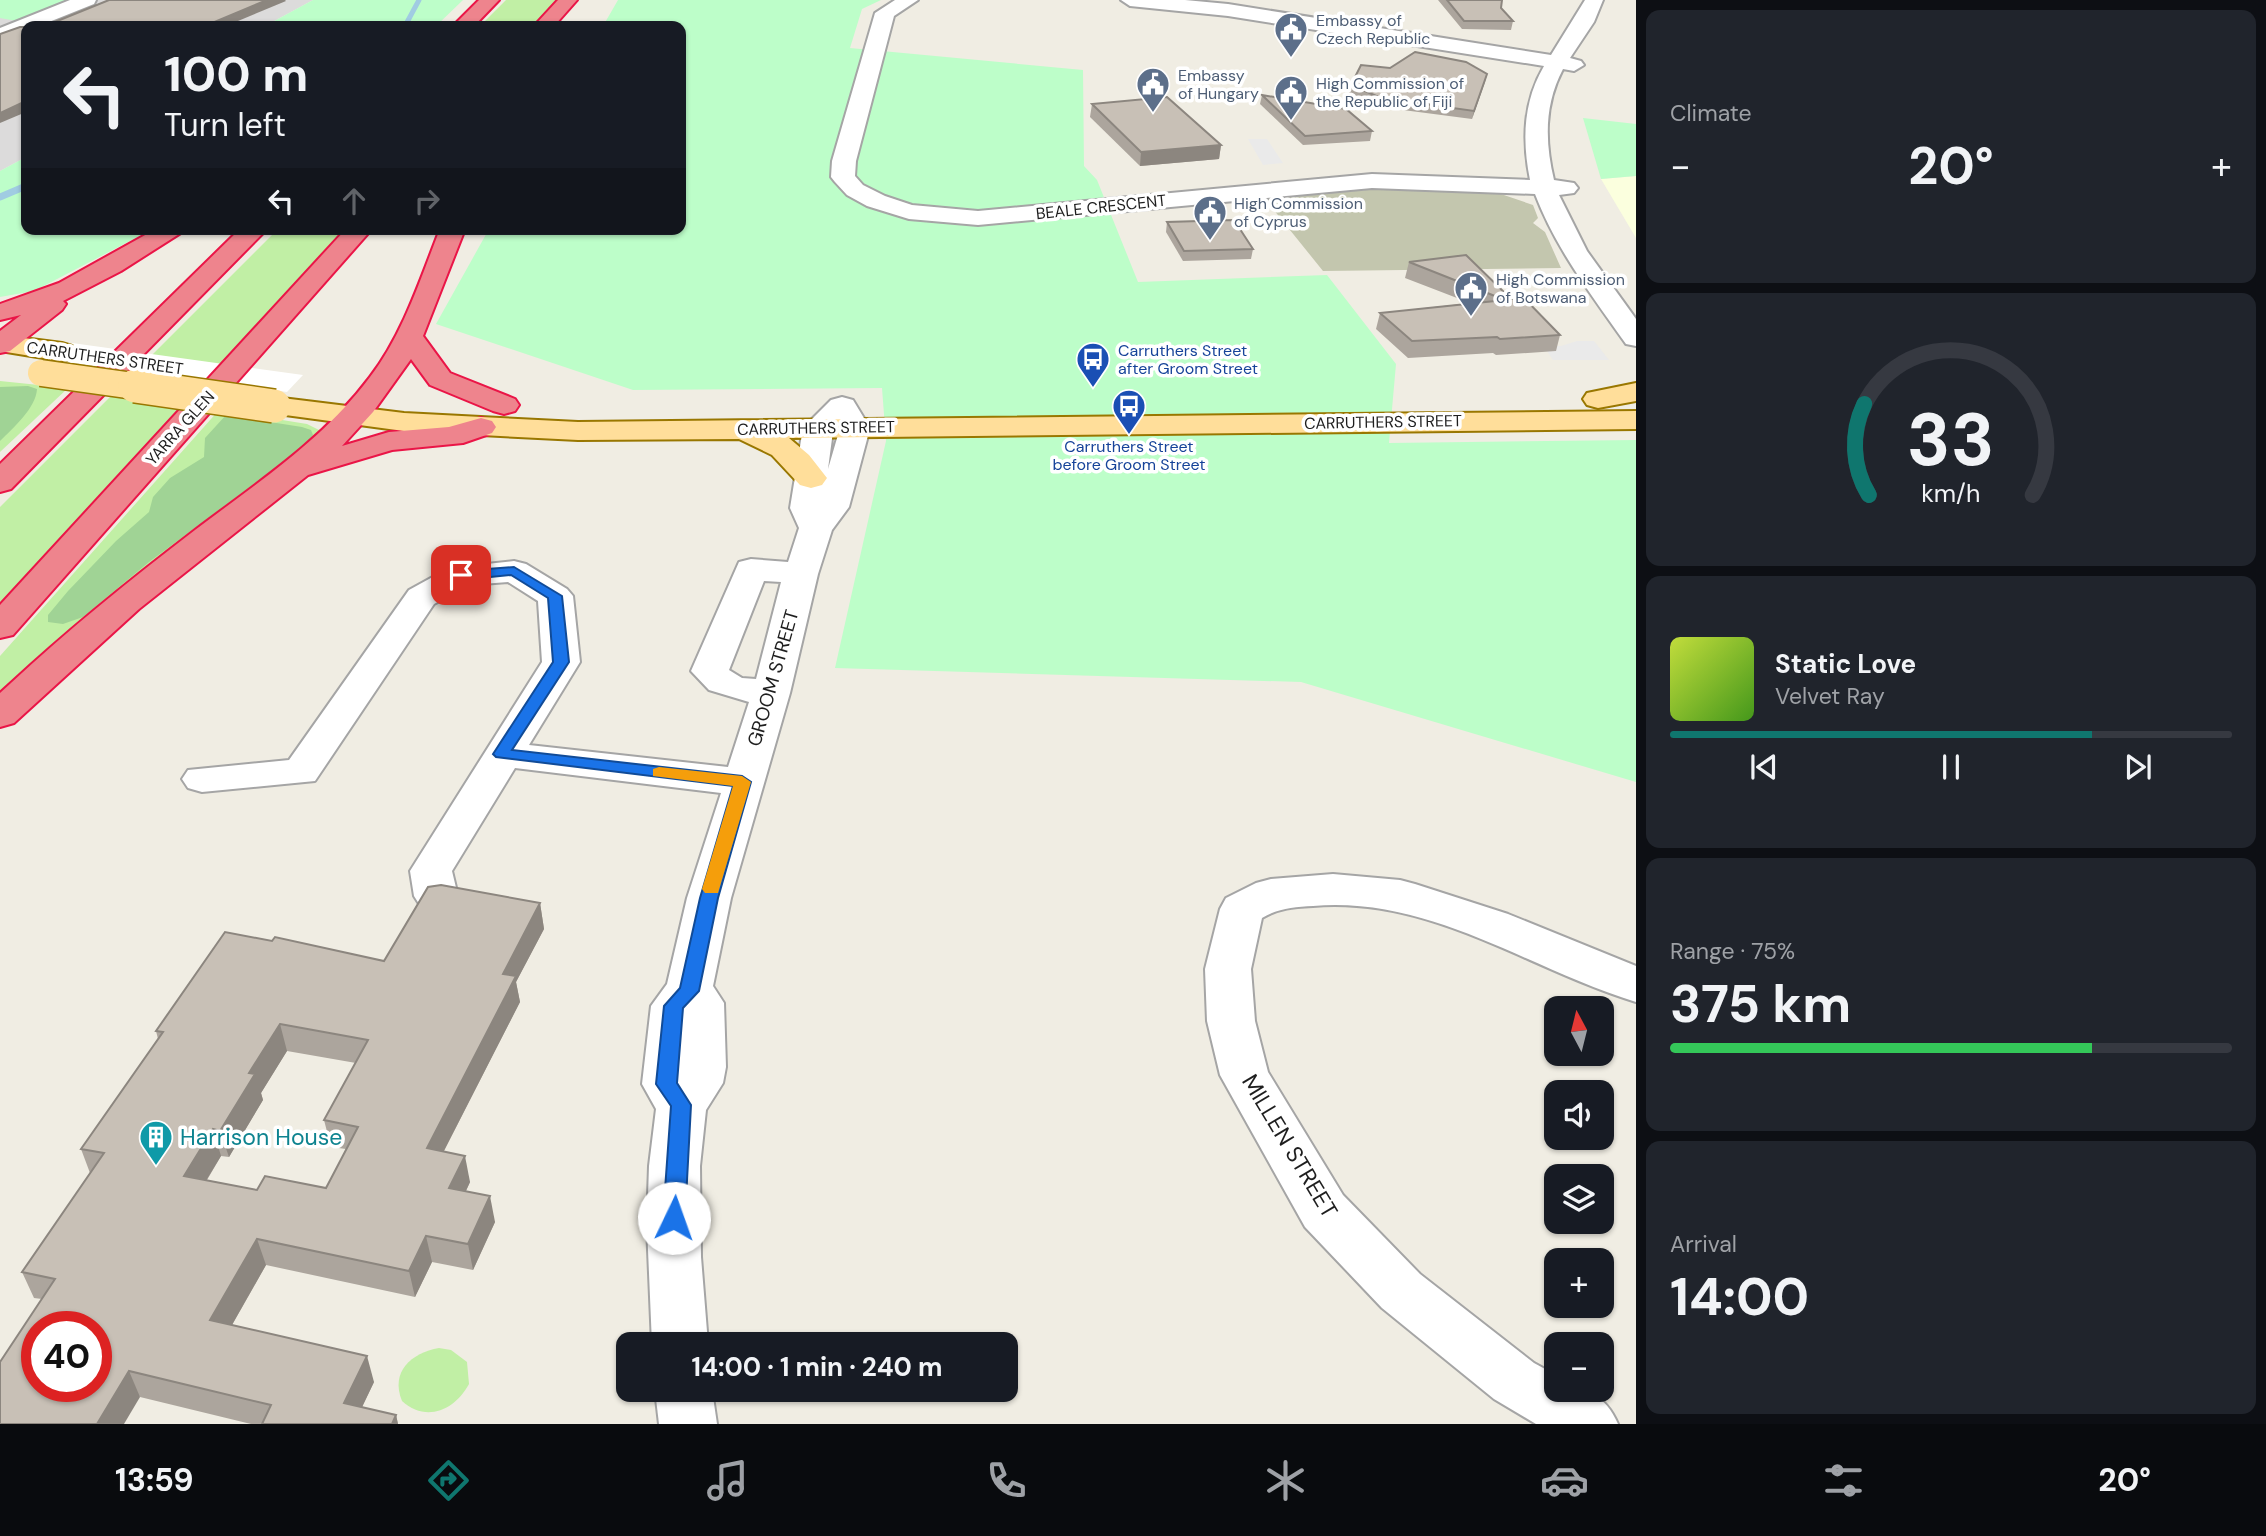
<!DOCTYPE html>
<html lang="en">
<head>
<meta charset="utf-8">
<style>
  :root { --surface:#171b24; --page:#20242c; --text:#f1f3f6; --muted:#9ea1a6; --line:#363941; --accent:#0f766e }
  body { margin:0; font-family:"DM Sans",sans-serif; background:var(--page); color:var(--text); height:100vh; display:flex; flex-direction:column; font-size:26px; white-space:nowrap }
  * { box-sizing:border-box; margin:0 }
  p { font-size:23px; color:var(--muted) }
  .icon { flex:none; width:38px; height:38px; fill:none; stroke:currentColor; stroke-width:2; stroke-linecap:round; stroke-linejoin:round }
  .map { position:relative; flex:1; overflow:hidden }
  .drawer { display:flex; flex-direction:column; gap:10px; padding:10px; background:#0d0f14; width:630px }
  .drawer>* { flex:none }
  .banner { position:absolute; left:21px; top:21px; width:665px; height:214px; border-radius:14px; box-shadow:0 2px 5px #0004; background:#171b24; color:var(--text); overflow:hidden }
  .needle { width:46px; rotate:353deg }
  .buttons { position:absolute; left:1544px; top:996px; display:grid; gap:14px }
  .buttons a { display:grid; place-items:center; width:70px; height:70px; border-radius:14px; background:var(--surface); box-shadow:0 2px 5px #0004; font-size:35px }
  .speed { position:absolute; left:21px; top:1311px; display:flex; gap:14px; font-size:35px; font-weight:700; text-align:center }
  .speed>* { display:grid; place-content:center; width:91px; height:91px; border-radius:50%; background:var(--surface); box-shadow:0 2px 5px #0004; line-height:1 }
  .speed .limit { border:10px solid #d22; background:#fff; color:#111 }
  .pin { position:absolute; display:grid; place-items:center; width:60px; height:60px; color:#fff; margin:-30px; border-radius:14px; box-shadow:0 4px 10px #0006 }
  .me { position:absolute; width:77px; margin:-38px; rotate:3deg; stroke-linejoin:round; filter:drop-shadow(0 0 5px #0008) }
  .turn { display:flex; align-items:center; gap:24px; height:147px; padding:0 28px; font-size:32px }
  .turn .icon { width:91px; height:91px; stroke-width:2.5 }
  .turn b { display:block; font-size:49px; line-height:60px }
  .lanes { display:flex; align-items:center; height:66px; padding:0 28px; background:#0003; justify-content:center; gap:35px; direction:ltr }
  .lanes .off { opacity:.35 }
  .big { font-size:52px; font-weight:700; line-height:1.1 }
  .drawer .widget { flex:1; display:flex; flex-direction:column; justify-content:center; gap:10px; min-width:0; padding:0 24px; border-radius:14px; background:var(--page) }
  .drawer .dial { align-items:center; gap:0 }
  .dial svg { height:182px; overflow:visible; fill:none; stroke:var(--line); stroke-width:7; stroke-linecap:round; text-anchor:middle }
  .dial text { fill:var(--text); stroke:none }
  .song { display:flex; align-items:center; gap:21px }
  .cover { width:84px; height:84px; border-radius:10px; background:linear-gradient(135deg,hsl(70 70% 55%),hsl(100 70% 35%)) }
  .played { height:7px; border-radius:4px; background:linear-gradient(90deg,var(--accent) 75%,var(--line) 75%) }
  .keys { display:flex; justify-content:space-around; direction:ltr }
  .heat { display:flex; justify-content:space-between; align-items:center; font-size:38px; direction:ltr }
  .charge { height:10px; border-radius:5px; background:linear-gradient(90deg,#34c759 75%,var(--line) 0) }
  .trip { position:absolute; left:616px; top:1332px; width:402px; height:70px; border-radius:14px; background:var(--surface); box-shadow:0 2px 5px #0004; font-weight:700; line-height:70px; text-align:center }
  .dock { display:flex; height:112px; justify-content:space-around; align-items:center; background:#090b0e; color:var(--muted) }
  .dock .icon { width:49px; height:49px }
  .dock .selected { color:var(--accent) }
  .dock b { font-size:32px; color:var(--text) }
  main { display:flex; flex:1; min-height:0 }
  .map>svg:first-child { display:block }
  .residential { fill:#dcdbdb }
  .education { fill:#fbffde }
  .construction { fill:#c3c6ae }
  .grass { fill:#c1efa5 }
  .forest { fill:#a0d395 }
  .park { fill:#bdfec9 }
  .parking { fill:#eaeaea }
  .pier { fill:#fff }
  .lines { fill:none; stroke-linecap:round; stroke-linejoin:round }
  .stream-far1 { stroke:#a0cce2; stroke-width:5 }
  .stream { stroke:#a0cce2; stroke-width:7 }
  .minor-casing { stroke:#a5a5a5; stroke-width:4 }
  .major-casing { stroke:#970; stroke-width:4 }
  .highway-casing { stroke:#ea1547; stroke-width:4 }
  .minor { fill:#fff; fill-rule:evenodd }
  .major { fill:#ffde9a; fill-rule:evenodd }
  .highway { fill:#ee848d; fill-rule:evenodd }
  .major-bridge-far1-casing { stroke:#970; stroke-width:29; stroke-linecap:butt }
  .major-bridge-casing { stroke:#970; stroke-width:36; stroke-linecap:butt }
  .major-bridge-far1 { stroke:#ffde9a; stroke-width:26 }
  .major-bridge { stroke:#ffde9a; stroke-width:33 }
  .wall { fill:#aca59d; fill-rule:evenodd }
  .shaded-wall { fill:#8c867f }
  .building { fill:#c8c0b6; stroke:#8c867f; stroke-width:2; fill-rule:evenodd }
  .route { fill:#1a73e8; stroke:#114b97; stroke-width:2 }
  .slow { fill:#f59e0b }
  .labels { text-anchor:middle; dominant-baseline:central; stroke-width:7; stroke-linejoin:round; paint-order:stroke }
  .far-service-label { font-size:16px; fill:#4e5e75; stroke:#fff; text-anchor:start }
  .far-street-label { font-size:16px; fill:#1e1e1e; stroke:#fff }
  .far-transit-label { font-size:16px; fill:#164399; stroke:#fff; text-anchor:start }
  .street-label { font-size:19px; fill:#1e1e1e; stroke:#fff }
  .near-culture-label { font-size:23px; fill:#0d838f; stroke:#fff; text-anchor:start }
  .near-street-label { font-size:23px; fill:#1e1e1e; stroke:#fff }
</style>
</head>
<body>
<main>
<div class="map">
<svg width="1636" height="1424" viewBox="0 0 1636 1424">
  <rect width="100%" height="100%" fill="#f0ede3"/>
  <polygon class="residential" points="0,0 313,0 265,26 26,26 26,157 0,171"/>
  <polygon class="education" points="1636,176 1636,238 1601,179"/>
  <polygon class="construction" points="1388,188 1498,193 1533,205 1538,218 1533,223 1545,232 1561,268 1323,271 1265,199"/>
  <g class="grass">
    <polygon points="506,0 556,0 532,26 480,26"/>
    <polygon points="278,229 344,229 0,604 0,507"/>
    <polygon points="0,381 68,388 0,452"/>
    <polygon points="219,410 307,424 323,432 0,699 0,656"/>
    <path d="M439 1348 451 1350 467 1362 469 1384C455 1410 426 1423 402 1401 390 1372 411 1353 439 1348Z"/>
  </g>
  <g class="forest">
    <path d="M28 386 37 389C36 408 13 428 0 441V387Z"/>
    <polygon points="226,415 302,427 311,430 313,435 304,447 149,562 83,617 63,624 48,622 48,615 68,591 116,541 149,512 153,497 170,478 204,457 205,438"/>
  </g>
  <g class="park">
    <polygon points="0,0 73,0 22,22 0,18"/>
    <polygon points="313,0 463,0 436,26 265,26"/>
    <polygon points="618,0 881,0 862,9 850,48 1083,70 1084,166 1097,180 1138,282 1327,275 1396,364 1389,443 1636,440 1636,782 1301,682 835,668 886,441 882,388 633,390 436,324 489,229 681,229 681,26 603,26"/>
    <polygon points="1583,118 1636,124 1636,176 1601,179"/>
    <polygon points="26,157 26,229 153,229 34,291 0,297 0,171"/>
  </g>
  <g class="parking">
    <polygon points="1248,139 1267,139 1283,163 1263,165"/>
    <polygon points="1577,341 1594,341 1609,360 1553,360 1544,346 1561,346"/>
  </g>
  <polygon class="pier" points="72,343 303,375 287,392 54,360"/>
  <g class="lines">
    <polyline class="stream-far1" points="405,26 419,0"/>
    <polyline class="stream" points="0,197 26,186"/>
    <defs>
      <g id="minor">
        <polygon points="70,0 96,0 94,4 39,26 26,26 26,31 0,41 0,28"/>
        <path d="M895 0H918L894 16 856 161 855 176 863 185 885 196 912 205 978 211 1372 174 1530 180C1522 140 1523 102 1544 66L1228 16 1130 6 1121 0H1185L1228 4 1551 55 1585 0H1603L1594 22 1570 58 1581 61 1584 65 1574 71 1563 69C1544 105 1545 142 1554 180L1574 183 1578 188 1574 193 1559 195 1587 251 1636 319V346L1626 344C1592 296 1556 249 1535 194L1372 188 978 225 909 219 867 206 847 195 835 182 831 177 832 161 875 13Z"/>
        <path d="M842 397 853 400 870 428 849 507 832 530 818 574 790 693 731 898 713 986 724 1003 726 1067 723 1083 706 1110 700 1166 701 1257 708 1344H652L647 1226 649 1166 656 1109 642 1084 651 1006 667 984 687 898 721 793 515 768 452 871 458 896 451 907 436 911 421 907 414 896 410 871 542 662 538 601 508 582 469 585 434 604 315 781 202 792 188 788 182 779 188 770 289 760 409 590 449 568 514 561 526 564 567 589 573 596 580 662 529 745 728 767 749 702 709 690 691 671 739 562 751 559 788 562 799 528 790 508 803 428 831 400ZM838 426 840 428 828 469 833 431ZM764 581 781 582 756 679 742 678 729 670Z"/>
        <path d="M1333 874 1400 880 1415 884 1508 914 1636 966V1002C1528 969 1431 896 1313 906 1294 907 1279 908 1262 918L1251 969 1255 1021 1268 1072 1343 1195 1420 1274 1534 1363 1556 1375V1390C1588 1390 1605 1394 1618 1424H1536L1494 1399 1382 1308 1305 1227 1220 1075 1207 1021 1205 969 1220 909 1226 898 1256 883 1271 879Z"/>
        <polygon points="655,1390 712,1390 717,1424 659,1424"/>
      </g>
      <g id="major">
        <polygon points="0,335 62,343 72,346 76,352 72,358 62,361 0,351"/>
        <polygon points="1636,383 1636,401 1598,408 1587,405 1583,399 1587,393"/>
        <polygon points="274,397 404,413 578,422 1636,411 1636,429 789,438 809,455 827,478 822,485 811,488 800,485 772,455 739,439 578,440 404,431 263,412 259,406 263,400"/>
      </g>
      <g id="highway">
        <polygon points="479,0 499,0 474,26 453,26"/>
        <polygon points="558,0 577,0 554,26 534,26"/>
        <polygon points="156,229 187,229 121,271 63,301 66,304 62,310 10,351 0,353 0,331 21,315 0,320 0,304 59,283"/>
        <polygon points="240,229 267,229 11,489 0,492 0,464"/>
        <polygon points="346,229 372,229 13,635 0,638 0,605"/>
        <path d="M440 229H465L423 336 450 373 515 399 519 405 515 411 504 414 493 411 430 385 411 359 373 412 342 446 389 432 449 427 481 418 492 421 496 427 492 433 463 443 392 450 308 475 139 609 14 723 0 727V693L11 683C69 629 131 579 195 530 257 483 323 440 370 377 403 334 420 280 440 229Z"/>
      </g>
    </defs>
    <use href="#minor" class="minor-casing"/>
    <use href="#major" class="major-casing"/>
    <use href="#highway" class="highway-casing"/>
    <use href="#minor" class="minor"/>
    <use href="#major" class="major"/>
    <use href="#highway" class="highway"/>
    <defs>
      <polyline id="major-bridge-far1" points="41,373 148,388"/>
      <polyline id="major-bridge" points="135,386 274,406"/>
    </defs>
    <use href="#major-bridge-far1" class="major-bridge-far1-casing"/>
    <use href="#major-bridge" class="major-bridge-casing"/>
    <use href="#major-bridge-far1" class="major-bridge-far1"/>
    <use href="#major-bridge" class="major-bridge"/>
  </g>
  <g class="wall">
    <polygon points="1438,0 1502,0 1501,8 1513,21 1511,30 1462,29"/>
    <polygon points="1390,68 1487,74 1472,119 1380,107 1349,93 1351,85"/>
    <polygon points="1262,95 1372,131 1370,141 1303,145 1260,104"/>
    <polygon points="1092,104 1221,145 1219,159 1140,166 1090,117"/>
    <polygon points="1167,222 1253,249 1251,259 1183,261 1166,232"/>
    <polygon points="1409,262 1511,299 1560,335 1556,351 1496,355 1493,353 1408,358 1376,329 1380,313 1470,303 1405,278"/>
    <path d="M540 903 544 929 516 982 520 1002 444 1151 470 1182 466 1191 495 1222 473 1270 432 1262 415 1297 266 1265 232 1325 374 1382 362 1407 396 1415 398 1424H251L140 1397 42 1299 34 1298 22 1272 90 1173 81 1149 158 1039 156 1031 384 961ZM287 1051 356 1063 324 1120 331 1147 346 1149 326 1188 257 1190 207 1180 221 1156 229 1157 263 1100 261 1093Z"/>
  </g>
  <g class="shaded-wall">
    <polygon points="267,0 285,0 286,1 226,26 205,26"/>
    <polygon points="1487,74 1485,82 1472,119 1474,111"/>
    <polygon points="26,101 26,112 0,123 0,113"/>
    <polygon points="1221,145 1219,159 1140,166 1141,152"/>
    <polygon points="540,903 544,929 516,982 520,1002 432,1174 427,1148 503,974"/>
    <polygon points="280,1024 287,1051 261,1093 263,1100 229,1157 220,1131 249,1073"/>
    <polygon points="213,1129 221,1156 193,1202 184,1176"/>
    <polygon points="465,1156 470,1182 455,1214 449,1188"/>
    <polygon points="490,1196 495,1222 473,1270 468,1244"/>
    <polygon points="426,1236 432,1262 415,1297 409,1271"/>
    <polygon points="257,1239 266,1265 220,1346 210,1320"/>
    <polygon points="367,1356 374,1382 354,1424 344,1403"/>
    <polygon points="129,1371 140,1397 124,1424 97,1424"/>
    <polygon points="396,1415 398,1424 392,1424"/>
  </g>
  <g class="building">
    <polygon points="109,0 267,0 205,26 45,26"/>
    <polygon points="1447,0 1502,0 1501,8 1513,21 1464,21"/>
    <polygon points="20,27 26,27 26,101 0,113 0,34"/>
    <polygon points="1415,52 1466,62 1487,74 1474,111 1381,98 1351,85 1361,65 1390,68"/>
    <polygon points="1262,95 1346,109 1372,131 1305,136"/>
    <polygon points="1167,97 1221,145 1141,152 1092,104"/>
    <polygon points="1234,220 1253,249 1184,251 1167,222"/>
    <polygon points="1466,255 1511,299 1524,298 1560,335 1500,339 1497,337 1412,341 1380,313 1505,300 1409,262"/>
    <path d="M441 885 540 903 503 974 516 976 427 1148 465 1156 449 1188 490 1196 468 1244 426 1236 409 1271 257 1239 210 1320 367 1356 344 1403 396 1415 392 1424H262L271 1405 129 1371 97 1424H0V1362L55 1279 22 1272 104 1153 81 1149 163 1032 156 1031 225 932 272 941 275 937 384 961 428 887ZM280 1024 368 1040 324 1120 358 1127 326 1188 265 1176 257 1190 184 1176 213 1129 220 1131 255 1074 249 1073ZM37 1326H96V1386H37Z"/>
  </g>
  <polygon class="route" points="514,567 562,596 569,662 512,750 742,776 751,782 718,898 699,991 683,1008 677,1083 691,1105 685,1218 682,1224 674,1227 666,1224 663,1218 671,1106 656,1084 664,1006 680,988 700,898 733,786 496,757 493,754 553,662 548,598 511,575 461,580 454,575 461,571"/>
  <polygon class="slow" points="659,767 742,776 751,782 718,893 705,893 702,889 733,786 653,776 653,769"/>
  <defs>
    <symbol id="civic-pin" viewBox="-11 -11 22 30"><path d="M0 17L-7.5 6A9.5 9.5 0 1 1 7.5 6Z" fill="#5c6f8a" stroke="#fff"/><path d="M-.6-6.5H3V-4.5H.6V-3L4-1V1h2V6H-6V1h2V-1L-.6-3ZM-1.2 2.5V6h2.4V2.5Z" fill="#fff"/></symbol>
    <symbol id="bus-pin" viewBox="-11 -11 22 30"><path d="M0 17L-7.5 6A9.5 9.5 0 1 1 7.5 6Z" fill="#1a4fb4" stroke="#fff"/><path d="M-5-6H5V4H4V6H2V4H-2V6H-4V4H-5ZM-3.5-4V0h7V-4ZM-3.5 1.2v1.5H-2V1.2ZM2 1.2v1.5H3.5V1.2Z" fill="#fff"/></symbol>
    <symbol id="building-pin" viewBox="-11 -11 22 30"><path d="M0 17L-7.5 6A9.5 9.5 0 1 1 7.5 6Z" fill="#0f9aa8" stroke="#fff"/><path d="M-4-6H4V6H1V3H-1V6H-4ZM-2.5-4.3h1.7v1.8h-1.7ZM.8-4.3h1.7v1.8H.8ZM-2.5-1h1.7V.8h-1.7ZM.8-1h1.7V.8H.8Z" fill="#fff"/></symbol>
  </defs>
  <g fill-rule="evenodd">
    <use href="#civic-pin" x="1272" y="10" width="38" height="52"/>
    <use href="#civic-pin" x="1134" y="65" width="38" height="52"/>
    <use href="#civic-pin" x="1272" y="73" width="38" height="52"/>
    <use href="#civic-pin" x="1191" y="193" width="38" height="52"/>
    <use href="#civic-pin" x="1452" y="269" width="38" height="52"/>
    <use href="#bus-pin" x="1074" y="340" width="38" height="52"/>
    <use href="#bus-pin" x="1110" y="387" width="38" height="52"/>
    <use href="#building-pin" x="137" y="1118" width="38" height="52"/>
  </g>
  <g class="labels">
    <g class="far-service-label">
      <text x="1316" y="20">Embassy of<tspan x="1316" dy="18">Czech Republic</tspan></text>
      <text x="1178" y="75">Embassy<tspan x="1178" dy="18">of Hungary</tspan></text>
      <text x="1316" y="83">High Commission of<tspan x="1316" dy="18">the Republic of Fiji</tspan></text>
      <text x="1234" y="203">High Commission<tspan x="1234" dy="18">of Cyprus</tspan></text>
      <text x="1496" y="279">High Commission<tspan x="1496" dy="18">of Botswana</tspan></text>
    </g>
    <g class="far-street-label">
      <text transform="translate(1101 207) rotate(-6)">BEALE CRESCENT</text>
      <text transform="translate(105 358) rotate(8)">CARRUTHERS STREET</text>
      <text transform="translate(1383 422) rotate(-1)">CARRUTHERS STREET</text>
      <text transform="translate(180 428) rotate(-48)">YARRA GLEN</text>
      <text transform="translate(816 428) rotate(-1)">CARRUTHERS STREET</text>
    </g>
    <g class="far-transit-label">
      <text x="1118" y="350">Carruthers Street<tspan x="1118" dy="18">after Groom Street</tspan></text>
      <text x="1129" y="446" text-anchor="middle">Carruthers Street<tspan x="1129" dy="18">before Groom Street</tspan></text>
    </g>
    <g class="street-label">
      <text transform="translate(773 678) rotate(-74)">GROOM STREET</text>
    </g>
    <g class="near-culture-label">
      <text x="180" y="1137">Harrison House</text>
    </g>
    <g class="near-street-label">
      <text transform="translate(1290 1146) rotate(59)">MILLEN STREET</text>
    </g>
  </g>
</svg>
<div class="buttons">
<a><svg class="needle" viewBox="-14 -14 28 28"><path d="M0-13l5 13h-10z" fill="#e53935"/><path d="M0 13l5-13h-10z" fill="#9ea1a6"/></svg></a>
<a><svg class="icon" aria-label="sound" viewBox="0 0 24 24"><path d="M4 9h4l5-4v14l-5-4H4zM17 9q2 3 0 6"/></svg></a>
<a><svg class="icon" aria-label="layers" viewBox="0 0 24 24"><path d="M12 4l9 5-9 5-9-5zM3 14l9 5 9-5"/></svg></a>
<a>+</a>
<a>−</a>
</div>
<div class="speed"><div class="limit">40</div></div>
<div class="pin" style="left:461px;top:575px;background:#d93025"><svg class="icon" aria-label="arrive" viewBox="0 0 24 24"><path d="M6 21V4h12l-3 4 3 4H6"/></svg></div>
<svg class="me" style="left:674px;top:1218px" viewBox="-20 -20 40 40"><circle r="19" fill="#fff"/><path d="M0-13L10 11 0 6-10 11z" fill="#1a73e8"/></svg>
<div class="trip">14:00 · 1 min · 240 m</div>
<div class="banner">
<div class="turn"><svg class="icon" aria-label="left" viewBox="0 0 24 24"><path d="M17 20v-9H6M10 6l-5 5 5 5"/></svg><div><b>100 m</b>Turn left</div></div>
<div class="lanes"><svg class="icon" aria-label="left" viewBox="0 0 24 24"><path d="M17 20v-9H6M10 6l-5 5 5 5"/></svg><svg class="icon off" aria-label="ahead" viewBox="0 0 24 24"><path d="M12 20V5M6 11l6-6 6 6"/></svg><svg class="icon off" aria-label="right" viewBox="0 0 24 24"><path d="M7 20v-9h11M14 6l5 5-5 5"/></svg></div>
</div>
</div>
<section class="drawer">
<div class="widget"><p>Climate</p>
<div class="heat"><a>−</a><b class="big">20°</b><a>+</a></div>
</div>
<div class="widget dial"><svg viewBox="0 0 100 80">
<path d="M14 69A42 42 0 1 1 86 69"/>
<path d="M14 69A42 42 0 0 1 12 29" stroke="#0f766e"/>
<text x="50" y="56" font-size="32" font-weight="700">33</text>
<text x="50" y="72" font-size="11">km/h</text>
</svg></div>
<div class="widget">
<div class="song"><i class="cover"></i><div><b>Static Love</b><p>Velvet Ray</p></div></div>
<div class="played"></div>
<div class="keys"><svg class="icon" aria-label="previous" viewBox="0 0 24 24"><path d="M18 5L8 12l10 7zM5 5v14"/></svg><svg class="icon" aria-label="pause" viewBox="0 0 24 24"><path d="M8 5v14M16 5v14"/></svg><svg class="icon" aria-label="next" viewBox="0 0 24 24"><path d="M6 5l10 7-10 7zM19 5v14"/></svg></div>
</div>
<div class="widget"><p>Range · 75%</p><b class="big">375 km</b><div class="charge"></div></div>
<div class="widget"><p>Arrival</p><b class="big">14:00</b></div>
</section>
</main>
<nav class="dock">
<b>13:59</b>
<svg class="icon selected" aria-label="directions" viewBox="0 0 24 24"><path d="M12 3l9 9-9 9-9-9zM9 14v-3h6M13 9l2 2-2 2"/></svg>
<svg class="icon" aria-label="music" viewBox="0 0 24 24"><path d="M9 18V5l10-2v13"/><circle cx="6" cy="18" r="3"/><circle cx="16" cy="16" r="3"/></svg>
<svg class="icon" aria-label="phone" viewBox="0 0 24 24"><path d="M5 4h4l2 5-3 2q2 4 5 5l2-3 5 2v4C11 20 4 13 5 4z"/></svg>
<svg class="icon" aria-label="climate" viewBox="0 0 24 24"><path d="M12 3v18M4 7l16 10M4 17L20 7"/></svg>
<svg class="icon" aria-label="car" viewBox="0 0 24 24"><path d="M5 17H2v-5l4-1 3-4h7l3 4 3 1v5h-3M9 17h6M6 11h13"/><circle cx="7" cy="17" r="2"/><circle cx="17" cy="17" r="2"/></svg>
<svg class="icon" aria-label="filters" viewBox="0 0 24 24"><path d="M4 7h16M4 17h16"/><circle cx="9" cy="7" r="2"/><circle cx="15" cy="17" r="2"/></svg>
<b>20°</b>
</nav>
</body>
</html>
